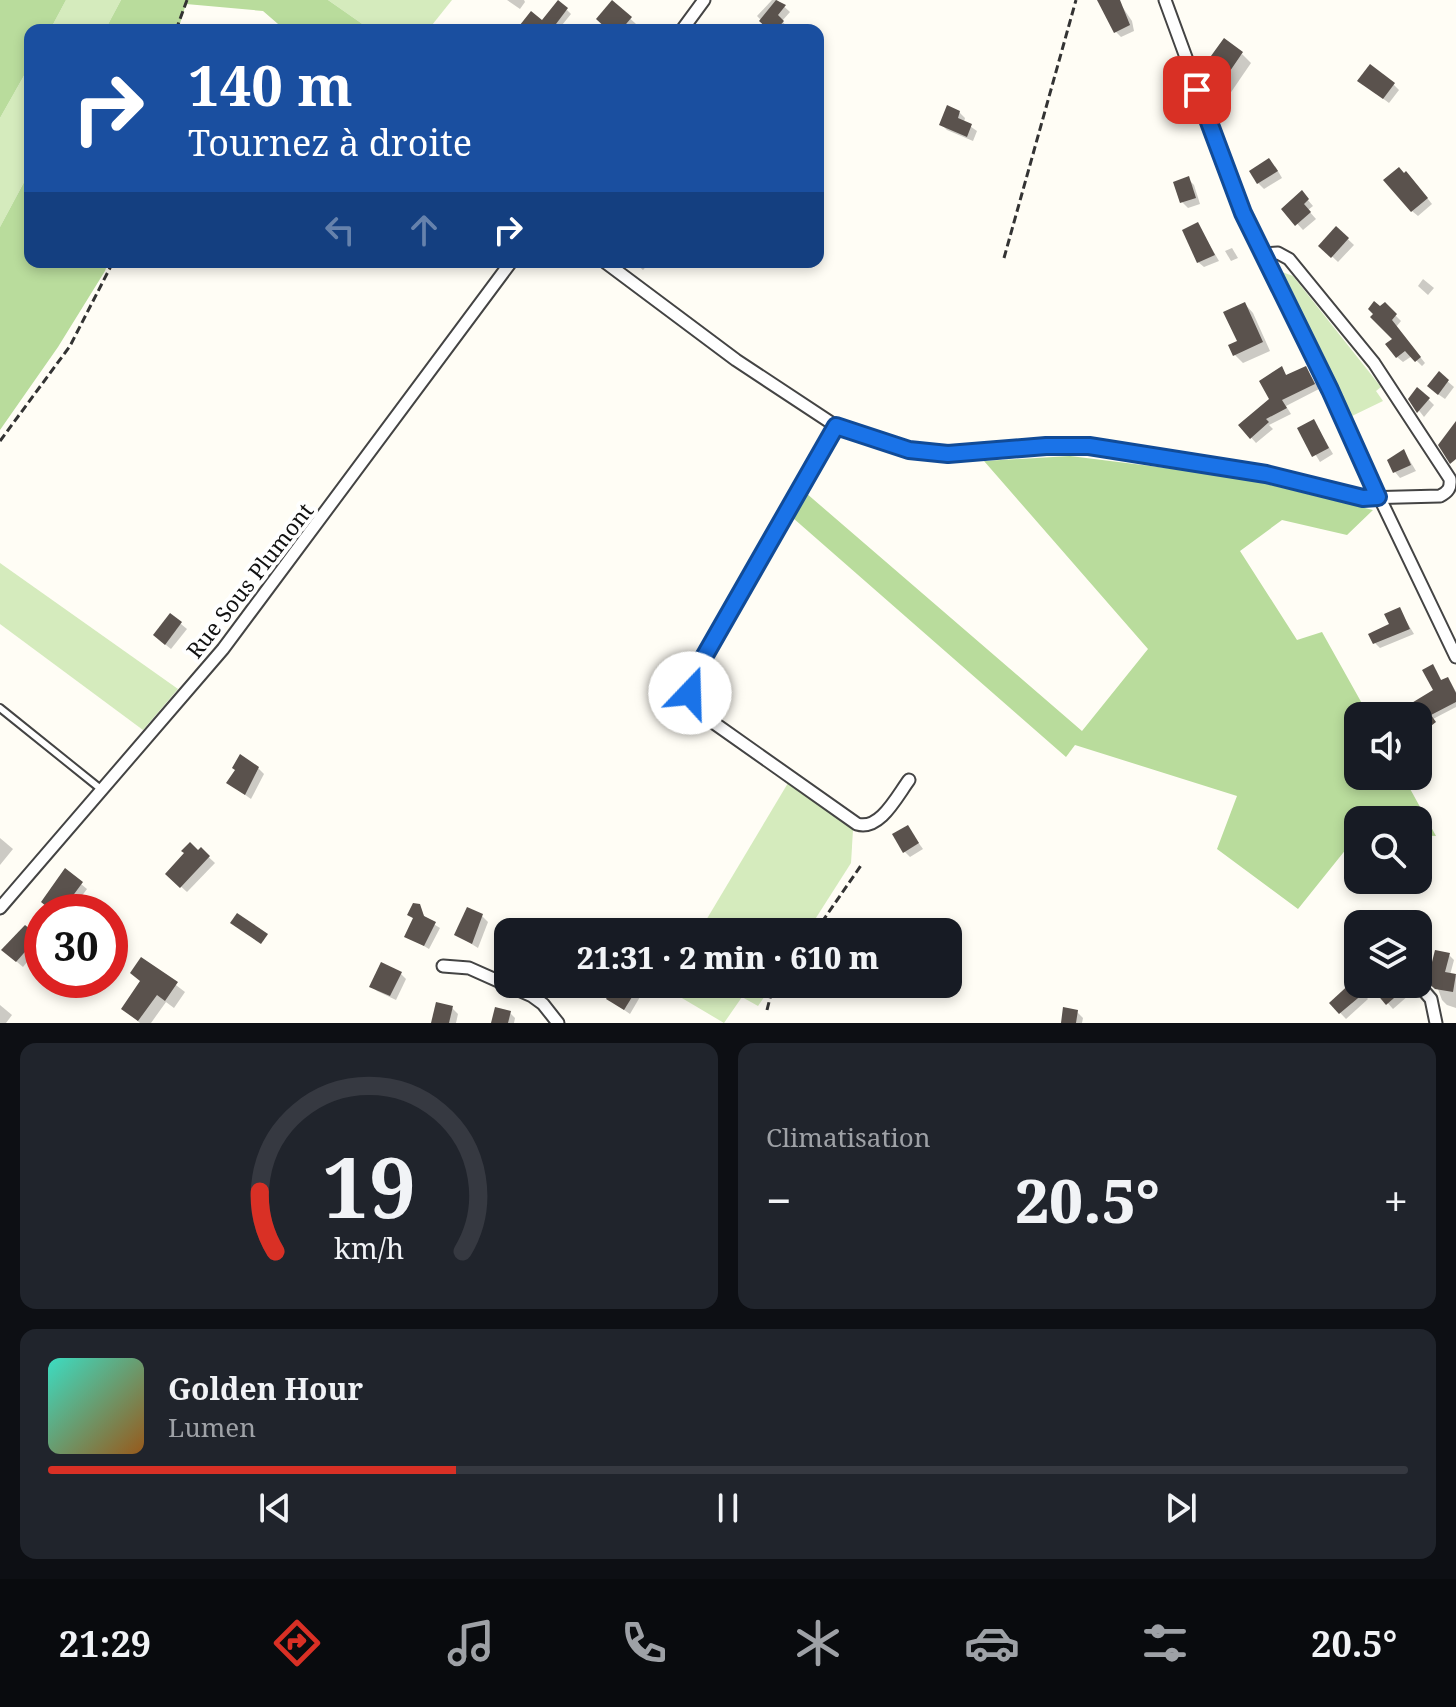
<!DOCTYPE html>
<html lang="fr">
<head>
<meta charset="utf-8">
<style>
  :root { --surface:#171b24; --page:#20242c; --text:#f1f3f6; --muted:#9ea1a6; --line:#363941; --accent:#d93025 }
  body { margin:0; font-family:"Noto Serif",serif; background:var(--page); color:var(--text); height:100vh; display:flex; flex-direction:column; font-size:30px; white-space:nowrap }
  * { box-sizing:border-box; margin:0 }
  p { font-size:26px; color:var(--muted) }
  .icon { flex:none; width:44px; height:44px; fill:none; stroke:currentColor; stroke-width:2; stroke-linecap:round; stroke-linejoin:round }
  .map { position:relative; height:1023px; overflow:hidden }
  .drawer { display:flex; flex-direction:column; gap:20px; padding:20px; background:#0d0f14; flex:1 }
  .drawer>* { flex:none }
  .guide { position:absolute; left:24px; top:24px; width:800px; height:244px; border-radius:16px; box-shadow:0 4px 12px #0003; background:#1a4fa0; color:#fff; overflow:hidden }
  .buttons { position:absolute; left:1344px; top:702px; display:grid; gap:16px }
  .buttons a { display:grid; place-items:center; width:88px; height:88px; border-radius:16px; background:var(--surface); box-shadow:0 4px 12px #0003; font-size:40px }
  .speed { position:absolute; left:24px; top:894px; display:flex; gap:16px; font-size:40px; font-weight:700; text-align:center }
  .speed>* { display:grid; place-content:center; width:104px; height:104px; border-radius:50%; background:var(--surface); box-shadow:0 4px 12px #0003; line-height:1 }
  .speed .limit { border:12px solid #d22; background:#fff; color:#111 }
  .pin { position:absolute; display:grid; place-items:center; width:68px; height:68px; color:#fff; margin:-34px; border-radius:16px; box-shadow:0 4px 12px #0006 }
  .me { position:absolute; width:88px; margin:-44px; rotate:21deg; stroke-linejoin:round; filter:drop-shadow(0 0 6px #0008) }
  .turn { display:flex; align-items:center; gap:28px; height:168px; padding:0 32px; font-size:36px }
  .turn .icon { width:104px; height:104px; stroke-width:2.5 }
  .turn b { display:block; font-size:56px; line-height:68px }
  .lanes { display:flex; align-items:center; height:76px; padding:0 32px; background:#0003; justify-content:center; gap:40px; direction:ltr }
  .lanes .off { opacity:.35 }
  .big { font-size:60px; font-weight:800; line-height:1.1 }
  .drawer .tile { flex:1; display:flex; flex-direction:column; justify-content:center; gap:12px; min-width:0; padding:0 28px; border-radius:16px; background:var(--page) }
  .drawer .dial { align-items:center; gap:0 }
  .dial svg { height:208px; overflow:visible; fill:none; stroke:var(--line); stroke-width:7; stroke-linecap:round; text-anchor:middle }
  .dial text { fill:var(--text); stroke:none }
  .song { display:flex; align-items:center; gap:24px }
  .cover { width:96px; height:96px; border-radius:12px; background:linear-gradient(135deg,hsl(170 70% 55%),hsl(30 70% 35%)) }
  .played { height:8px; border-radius:4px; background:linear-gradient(90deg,var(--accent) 30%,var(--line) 30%) }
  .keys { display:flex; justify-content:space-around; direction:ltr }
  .heat { display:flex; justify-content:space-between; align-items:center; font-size:44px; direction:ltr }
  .drawer .tiles { flex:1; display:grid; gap:20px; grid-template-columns:1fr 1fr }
  .tile:last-child { grid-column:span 2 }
  .trip { position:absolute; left:494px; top:918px; width:468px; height:80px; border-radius:16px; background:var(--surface); box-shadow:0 4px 12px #0003; font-weight:800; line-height:80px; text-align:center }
  .menu { display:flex; height:128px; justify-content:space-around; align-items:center; background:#090b0e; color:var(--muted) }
  .menu .icon { width:56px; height:56px }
  .menu .active { color:var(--accent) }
  .menu b { font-size:36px; color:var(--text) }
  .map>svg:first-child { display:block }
  .green { fill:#d5ebbd }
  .forest { fill:#b9dc9c }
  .shadow { fill:#0003 }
  .building { fill:#5a524d }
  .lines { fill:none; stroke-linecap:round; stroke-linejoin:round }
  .lane-casing { stroke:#444; stroke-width:10 }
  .street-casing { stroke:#444; stroke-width:15 }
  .path { stroke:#333; stroke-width:3; stroke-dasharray:8 4; stroke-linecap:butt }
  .lane { stroke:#fff; stroke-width:6 }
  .street { stroke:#fff; stroke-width:11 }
  .route-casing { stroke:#114b97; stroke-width:20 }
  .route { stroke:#1a73e8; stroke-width:14 }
  .labels { text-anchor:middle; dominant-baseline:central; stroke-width:8; stroke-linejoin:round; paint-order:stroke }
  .street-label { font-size:22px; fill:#111; stroke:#fff }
</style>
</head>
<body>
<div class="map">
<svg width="1456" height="1023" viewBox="0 0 1456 1023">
  <rect width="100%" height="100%" fill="#fffdf5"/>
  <g class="green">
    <polygon points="66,0 121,0 105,30 50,30"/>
    <polygon points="328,0 452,0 428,30 371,30"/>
    <polygon points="30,65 30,171 0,227 0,118"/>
    <polygon points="1282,272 1293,276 1381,387 1376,391 1383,401 1352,416"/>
    <polygon points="0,563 178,689 143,730 0,624"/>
    <polygon points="788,783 853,830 851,863 807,932 699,932"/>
    <polygon points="667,984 773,984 758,1006 742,997 724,1023 665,988"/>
  </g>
  <g class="forest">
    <polygon points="0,0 66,0 50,30 30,30 30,65 0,118"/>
    <polygon points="121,0 328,0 371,30 285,30 263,11 186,4 178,30 105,30"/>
    <polygon points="30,171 30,262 108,262 105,271 58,347 0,430 0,227"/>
    <polygon points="1070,456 1239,477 1373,510 1347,535 1282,520 1240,551 1297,640 1322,632 1369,716 1358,716 1358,776 1403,776 1436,836 1418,835 1418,820 1358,820 1358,844 1347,848 1298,909 1217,849 1237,796 1075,745 1066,757 793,518 806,493 1082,731 1148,649 984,461"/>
  </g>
  <g class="shadow">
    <polygon points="507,0 524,0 525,2 520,9"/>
    <polygon points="772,0 777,0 790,12 782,21 788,28 786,30 771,30 757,16"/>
    <polygon points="1105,0 1119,2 1132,21 1134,31 1121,37 1116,32"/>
    <polygon points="612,2 636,24 631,30 610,30"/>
    <polygon points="567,10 571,14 558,30 524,30"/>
    <polygon points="1242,54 1251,63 1227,98 1209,82"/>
    <polygon points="1393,84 1399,90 1389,103 1366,86"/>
    <polygon points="959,112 965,118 964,122 977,131 973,141 947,130 941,124"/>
    <polygon points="1275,166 1282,178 1264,189 1258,183"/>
    <polygon points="1188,179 1194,185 1200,204 1188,208 1182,202"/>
    <polygon points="1412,179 1432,204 1418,216 1412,211"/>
    <polygon points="1307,199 1313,206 1308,210 1316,219 1303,230 1284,209"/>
    <polygon points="1198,225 1219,261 1204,267 1198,262"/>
    <polygon points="1337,229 1354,245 1338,262 1321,246"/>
    <polygon points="1232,248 1238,258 1231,261 1225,251"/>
    <polygon points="634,262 650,262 643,270"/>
    <polygon points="1423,279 1434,288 1428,295 1418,286"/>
    <polygon points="1245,304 1253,313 1270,351 1243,363 1234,354 1239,342"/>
    <polygon points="1385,305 1401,321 1396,327 1425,363 1422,366 1412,356 1403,362 1397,357 1395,339"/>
    <polygon points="1306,368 1319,389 1286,406 1291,414 1269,425 1273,429 1256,443 1240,425 1271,399 1281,369 1288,377"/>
    <polygon points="1439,374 1454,387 1445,399 1435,392"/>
    <polygon points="1410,399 1428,399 1434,405 1424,417"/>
    <polygon points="1314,422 1333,454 1320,462 1300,429"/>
    <polygon points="1404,451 1416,471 1400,478 1395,472"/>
    <polygon points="1399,609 1414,634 1380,648 1375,643 1392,625"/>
    <polygon points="170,615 187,629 171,649 161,641"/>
    <polygon points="1436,670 1442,682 1447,679 1451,683 1456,692 1456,707 1433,719 1427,726 1436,691"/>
    <polygon points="258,768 264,774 251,799 228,783"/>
    <polygon points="907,827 923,849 910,857 905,852"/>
    <polygon points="0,838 13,849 0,865"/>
    <polygon points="201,850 215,863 187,892 167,874"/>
    <polygon points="81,884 87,889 72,909 69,907 65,912 54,912 43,902"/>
    <polygon points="418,907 427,920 440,928 429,949 407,936 415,920 409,915"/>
    <polygon points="1369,911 1384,921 1382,924 1362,924"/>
    <polygon points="482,916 488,922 478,948 457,935"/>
    <polygon points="905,925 913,930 916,932 900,932"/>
    <polygon points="38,937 42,944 23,967 10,956"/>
    <polygon points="1449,955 1454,960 1450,975 1456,976 1456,1008 1447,1005 1442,1000 1438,989"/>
    <polygon points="142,959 185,992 174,1008 166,1002 151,1023 140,1023 123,1009 142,982"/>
    <polygon points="401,974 406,979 396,1000 377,991 371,986"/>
    <polygon points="47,980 72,980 67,986 54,991"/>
    <polygon points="561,984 578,984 575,991"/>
    <polygon points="617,984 637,984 644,990 630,1014 608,999"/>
    <polygon points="1390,984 1400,984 1409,995 1393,1009 1379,993"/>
    <polygon points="1359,989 1368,999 1346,1019 1331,1003"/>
    <polygon points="0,1005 12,1015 6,1023 0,1023"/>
    <polygon points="452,1008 458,1014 456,1023 433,1023"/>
    <polygon points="1077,1012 1083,1018 1082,1023 1063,1023"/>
    <polygon points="510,1013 515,1018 514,1023 493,1023"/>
  </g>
  <g class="building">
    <polygon points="558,0 568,8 553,28 555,30 516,30 531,11 542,20"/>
    <polygon points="612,0 632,17 621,30 608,30 596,19"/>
    <polygon points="776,0 786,5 778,15 784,21 776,30 769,30 759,21"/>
    <polygon points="1097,0 1120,0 1130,25 1114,33"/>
    <polygon points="1224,38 1243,52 1217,90 1206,83 1210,77 1207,74 1209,71 1203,67"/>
    <polygon points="1370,64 1395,83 1383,99 1357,81"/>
    <polygon points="947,105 960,111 958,118 972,124 967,137 939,125"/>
    <polygon points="1269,158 1278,171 1257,184 1249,171"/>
    <polygon points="1399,167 1404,173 1406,171 1428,198 1411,212 1383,180"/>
    <polygon points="1189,176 1196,198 1180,203 1173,182"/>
    <polygon points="1302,190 1309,199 1304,204 1311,212 1295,226 1281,209"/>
    <polygon points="1198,222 1215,255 1197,263 1182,230"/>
    <polygon points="1336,226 1349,238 1331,258 1318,246"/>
    <polygon points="1374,301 1380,306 1385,302 1397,314 1392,320 1421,357 1415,362 1405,351 1396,358 1385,344 1392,339 1370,317 1373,314 1368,309"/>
    <polygon points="1245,302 1263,342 1233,356 1228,345 1237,341 1223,312"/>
    <polygon points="1282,366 1286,375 1306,366 1315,384 1282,400 1287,408 1266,419 1269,422 1250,439 1238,425 1269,399 1259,381"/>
    <polygon points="1439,371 1449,380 1438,395 1427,386"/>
    <polygon points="1417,387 1430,398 1417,413 1408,399"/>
    <polygon points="1314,419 1329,448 1312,457 1297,428"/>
    <polygon points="1456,421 1456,459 1450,464 1438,445"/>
    <polygon points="1404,449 1411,465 1393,473 1387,460"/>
    <polygon points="1400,607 1410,629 1373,644 1368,634 1389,624 1384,614"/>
    <polygon points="170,613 182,622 165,645 153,635"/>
    <polygon points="1433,664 1441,680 1448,677 1456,693 1456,702 1431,715 1436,722 1427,729 1410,704 1433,690 1422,670"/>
    <polygon points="240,754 259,767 245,795 226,783 235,770 232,768"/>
    <polygon points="908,825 919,843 903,853 892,834"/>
    <polygon points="190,842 198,850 201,847 210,856 180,888 165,874 184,853 181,851"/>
    <polygon points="65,868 83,882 66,905 62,902 53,912 41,902"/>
    <polygon points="413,903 420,904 424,916 436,922 424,946 404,937 413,918 407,915"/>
    <polygon points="467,907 483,914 472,944 454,935"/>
    <polygon points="237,913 268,934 261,944 230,923"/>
    <polygon points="25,925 39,936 16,962 1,950"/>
    <polygon points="1435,950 1450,953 1445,972 1456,974 1453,992 1435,989 1427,982"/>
    <polygon points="141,957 178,982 165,1001 157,995 138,1021 121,1009 140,981 130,973"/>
    <polygon points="381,962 402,972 390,996 369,987"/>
    <polygon points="1354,980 1364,993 1339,1014 1329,1003"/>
    <polygon points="615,984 640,984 624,1010 606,999"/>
    <polygon points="1386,984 1410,984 1386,1005 1376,993"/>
    <polygon points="436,1002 453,1006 449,1023 431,1023"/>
    <polygon points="495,1007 511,1011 508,1023 491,1023"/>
    <polygon points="1063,1007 1078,1010 1076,1023 1061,1023"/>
  </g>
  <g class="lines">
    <defs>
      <polyline id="lane" points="0,708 102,790"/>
      <g id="street">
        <polyline points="1165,0 1243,213 1456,657"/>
        <polyline points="682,30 704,0"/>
        <path d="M605 262 736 360 836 426 909 450 948 454 1046 446H1089L1266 474 1363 498 1440 496C1448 492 1451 488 1450 479L1374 363 1289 259 1278 253 1265 254"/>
        <path d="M836 426 692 678 690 693 697 711 857 824C880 831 897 796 909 780"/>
        <polyline points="0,908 223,649 511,262"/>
        <polyline points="443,966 469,968 532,996 543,1004 558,1023"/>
        <polyline points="1418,984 1431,999 1436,1023"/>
      </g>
    </defs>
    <use href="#lane" class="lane-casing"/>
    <use href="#street" class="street-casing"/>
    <g class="path">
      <polyline points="176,30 187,0"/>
      <polyline points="1004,258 1076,0"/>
      <polyline points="0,441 70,346 113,262"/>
      <polyline points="815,932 862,864"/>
      <polyline points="767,1010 770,998 779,984"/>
    </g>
    <use href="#lane" class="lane"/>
    <use href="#street" class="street"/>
  </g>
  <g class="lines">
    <defs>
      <polyline id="route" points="690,693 692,678 836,426 909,450 948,454 1046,446 1089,446 1266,474 1363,498 1378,497 1330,390 1243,213 1197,90"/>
    </defs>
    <use href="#route" class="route-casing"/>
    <use href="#route" class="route"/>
  </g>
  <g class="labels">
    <g class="street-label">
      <text transform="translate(249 580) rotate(-52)">Rue Sous Plumont</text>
    </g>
  </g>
</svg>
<div class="buttons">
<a><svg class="icon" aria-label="sound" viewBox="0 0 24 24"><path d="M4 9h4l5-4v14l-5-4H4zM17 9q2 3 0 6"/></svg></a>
<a><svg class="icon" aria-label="search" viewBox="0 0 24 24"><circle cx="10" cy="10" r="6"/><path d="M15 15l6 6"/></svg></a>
<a><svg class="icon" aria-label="layers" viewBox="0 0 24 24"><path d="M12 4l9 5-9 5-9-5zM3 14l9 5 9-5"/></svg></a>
</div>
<div class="speed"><div class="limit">30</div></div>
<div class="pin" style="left:1197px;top:90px;background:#d93025"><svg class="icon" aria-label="arrive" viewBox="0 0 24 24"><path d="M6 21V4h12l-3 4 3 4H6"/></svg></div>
<svg class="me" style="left:690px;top:693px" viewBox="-20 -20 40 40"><circle r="19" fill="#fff"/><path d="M0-13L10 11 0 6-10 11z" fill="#1a73e8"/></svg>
<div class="trip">21:31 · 2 min · 610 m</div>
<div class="guide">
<div class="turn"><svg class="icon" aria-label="right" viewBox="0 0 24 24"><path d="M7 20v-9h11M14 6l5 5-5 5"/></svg><div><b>140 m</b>Tournez à droite</div></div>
<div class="lanes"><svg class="icon off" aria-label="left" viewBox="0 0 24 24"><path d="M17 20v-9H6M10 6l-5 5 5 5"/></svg><svg class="icon off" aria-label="ahead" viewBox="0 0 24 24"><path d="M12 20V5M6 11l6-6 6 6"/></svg><svg class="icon" aria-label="right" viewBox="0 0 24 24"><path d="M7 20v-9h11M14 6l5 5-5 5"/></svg></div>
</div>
</div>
<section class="drawer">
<div class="tiles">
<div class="tile dial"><svg viewBox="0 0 100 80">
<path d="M14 69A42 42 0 1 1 86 69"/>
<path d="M14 69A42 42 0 0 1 8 46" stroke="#d93025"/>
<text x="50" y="56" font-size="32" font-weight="700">19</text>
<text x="50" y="72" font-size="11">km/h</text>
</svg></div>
<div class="tile"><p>Climatisation</p>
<div class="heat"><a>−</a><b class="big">20.5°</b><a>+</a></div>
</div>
<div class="tile">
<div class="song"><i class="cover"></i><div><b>Golden Hour</b><p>Lumen</p></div></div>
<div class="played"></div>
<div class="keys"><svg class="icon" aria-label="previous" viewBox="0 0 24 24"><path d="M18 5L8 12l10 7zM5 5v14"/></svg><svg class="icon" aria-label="pause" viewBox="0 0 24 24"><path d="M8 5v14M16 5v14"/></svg><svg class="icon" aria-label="next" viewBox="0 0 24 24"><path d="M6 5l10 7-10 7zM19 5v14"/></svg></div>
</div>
</div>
</section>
<nav class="menu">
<b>21:29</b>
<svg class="icon active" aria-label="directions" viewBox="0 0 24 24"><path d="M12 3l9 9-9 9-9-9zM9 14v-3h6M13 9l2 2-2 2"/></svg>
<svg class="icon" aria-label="music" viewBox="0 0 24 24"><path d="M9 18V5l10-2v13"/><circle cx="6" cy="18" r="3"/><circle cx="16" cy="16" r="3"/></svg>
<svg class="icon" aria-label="phone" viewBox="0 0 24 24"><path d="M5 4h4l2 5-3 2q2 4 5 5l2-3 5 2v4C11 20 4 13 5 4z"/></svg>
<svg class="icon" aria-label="climate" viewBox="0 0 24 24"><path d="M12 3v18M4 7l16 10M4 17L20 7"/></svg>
<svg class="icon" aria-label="car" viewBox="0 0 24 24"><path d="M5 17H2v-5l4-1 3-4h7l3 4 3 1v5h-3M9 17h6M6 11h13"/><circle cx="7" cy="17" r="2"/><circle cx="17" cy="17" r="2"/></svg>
<svg class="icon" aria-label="filters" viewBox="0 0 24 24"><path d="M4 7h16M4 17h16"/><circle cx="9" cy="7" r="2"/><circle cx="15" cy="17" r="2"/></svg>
<b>20.5°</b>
</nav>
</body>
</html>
